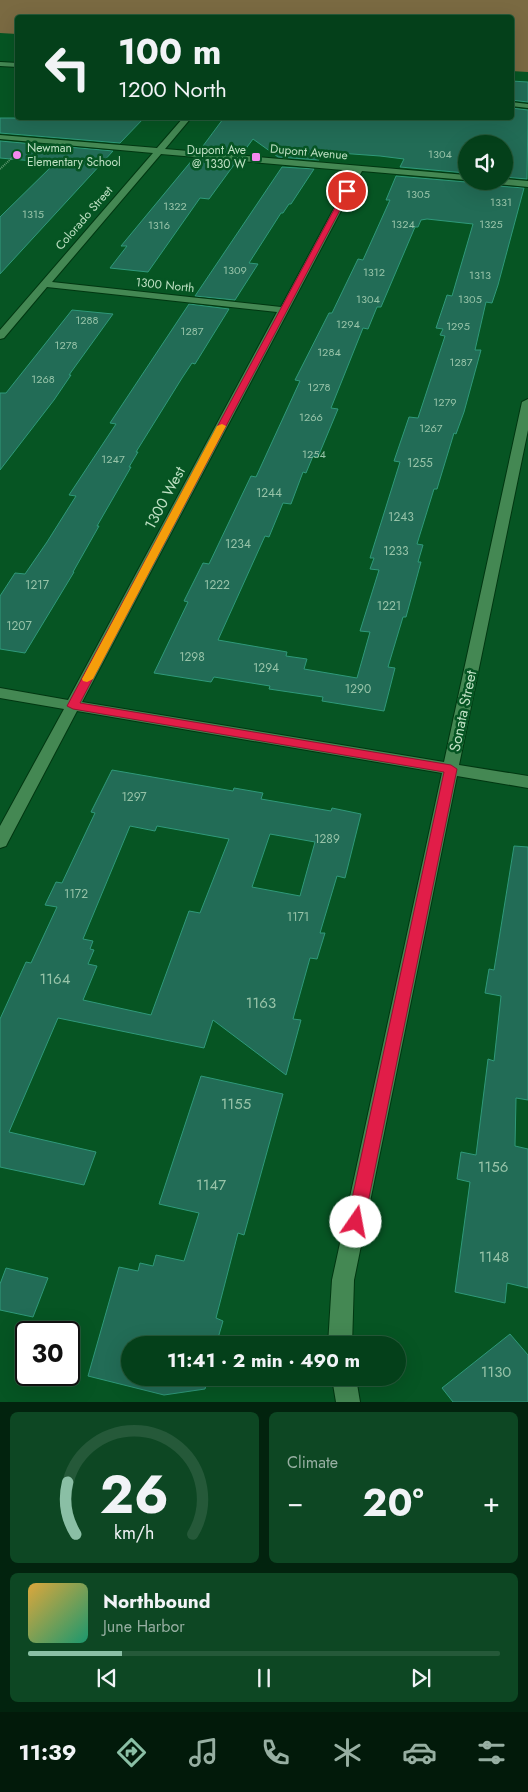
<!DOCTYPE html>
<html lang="en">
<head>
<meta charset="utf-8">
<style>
  :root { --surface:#04401a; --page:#0d4723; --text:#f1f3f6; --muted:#97afa2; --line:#255939; --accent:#8abfa5 }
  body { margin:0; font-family:Jost,sans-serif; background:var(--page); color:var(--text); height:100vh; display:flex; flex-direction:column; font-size:19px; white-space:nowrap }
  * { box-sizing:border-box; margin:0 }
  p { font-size:16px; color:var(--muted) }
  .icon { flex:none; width:28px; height:28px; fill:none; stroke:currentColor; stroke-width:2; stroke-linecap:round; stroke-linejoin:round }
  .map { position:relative; height:1402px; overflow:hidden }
  .panel { display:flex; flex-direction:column; gap:10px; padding:10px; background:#02230e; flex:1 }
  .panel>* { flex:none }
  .guide { position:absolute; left:15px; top:15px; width:499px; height:105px; border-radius:5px; box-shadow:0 5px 20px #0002,0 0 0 1px var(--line); background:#04401a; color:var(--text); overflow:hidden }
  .controls { position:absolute; left:458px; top:135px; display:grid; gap:10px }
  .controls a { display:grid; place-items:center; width:55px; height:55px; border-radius:50%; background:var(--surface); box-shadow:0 5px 20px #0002,0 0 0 1px var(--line); font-size:25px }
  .speed { position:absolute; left:15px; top:1321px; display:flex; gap:10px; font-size:25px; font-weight:700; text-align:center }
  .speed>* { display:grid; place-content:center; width:65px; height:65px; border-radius:50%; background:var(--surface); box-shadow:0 5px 20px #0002,0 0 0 1px var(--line); line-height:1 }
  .speed .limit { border:2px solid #111; border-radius:8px; background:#fff; color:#111 }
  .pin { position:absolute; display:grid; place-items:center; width:42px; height:42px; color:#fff; margin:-21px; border:2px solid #fff; border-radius:50%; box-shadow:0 1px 5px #0007 }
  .me { position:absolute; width:55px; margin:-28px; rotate:12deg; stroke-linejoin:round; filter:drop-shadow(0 0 4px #0008) }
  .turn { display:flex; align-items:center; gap:18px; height:105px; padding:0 20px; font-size:22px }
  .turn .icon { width:65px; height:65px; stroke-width:2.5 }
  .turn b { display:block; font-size:35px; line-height:42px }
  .big { font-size:38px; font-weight:700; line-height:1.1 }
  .panel .widget { flex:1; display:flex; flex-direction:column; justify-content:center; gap:8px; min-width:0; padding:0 18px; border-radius:8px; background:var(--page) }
  .panel .dial { align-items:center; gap:0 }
  .dial svg { height:130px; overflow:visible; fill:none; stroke:var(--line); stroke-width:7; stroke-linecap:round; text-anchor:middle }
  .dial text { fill:var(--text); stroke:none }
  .song { display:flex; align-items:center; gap:15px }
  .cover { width:60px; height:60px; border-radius:8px; background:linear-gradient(135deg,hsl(40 70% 55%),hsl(160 70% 35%)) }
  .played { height:5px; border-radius:2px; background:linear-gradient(90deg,var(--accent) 20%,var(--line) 20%) }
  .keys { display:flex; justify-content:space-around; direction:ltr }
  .heat { display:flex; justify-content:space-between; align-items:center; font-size:28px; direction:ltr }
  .panel .tiles { flex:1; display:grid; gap:10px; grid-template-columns:1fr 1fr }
  .widget:last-child { grid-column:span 2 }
  .trip { position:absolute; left:121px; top:1336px; width:285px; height:50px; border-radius:25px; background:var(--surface); box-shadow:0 5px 20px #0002,0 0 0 1px var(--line); font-weight:700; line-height:50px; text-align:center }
  .menu { display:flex; height:80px; justify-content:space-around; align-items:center; background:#021a0a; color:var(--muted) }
  .menu .icon { width:35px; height:35px }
  .menu .selected { color:var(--accent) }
  .menu b { font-size:22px; color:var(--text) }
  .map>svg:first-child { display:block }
  .green { fill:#7a6a42 }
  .building { fill:#226c56; stroke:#2f997a; fill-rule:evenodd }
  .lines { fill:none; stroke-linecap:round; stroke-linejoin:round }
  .minor-casing { stroke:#003711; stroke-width:2 }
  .path { stroke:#5f9870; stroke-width:2; stroke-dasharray:1 1; stroke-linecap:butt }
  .minor { fill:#448853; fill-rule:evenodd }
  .route { fill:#e11d48; stroke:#92132f }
  .slow { fill:#f59e0b }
  .poi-dot { fill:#f589ef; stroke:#065523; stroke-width:2 }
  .labels { text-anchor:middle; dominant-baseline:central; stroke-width:5; stroke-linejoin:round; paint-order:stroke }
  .far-number-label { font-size:11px; fill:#97c3a8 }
  .far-poi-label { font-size:12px; fill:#bee0c3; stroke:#065523; text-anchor:start }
  .far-street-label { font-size:12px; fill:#bee0c3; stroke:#065523 }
  .number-label { font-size:12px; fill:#97c3a8 }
  .street-label { font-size:15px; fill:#bee0c3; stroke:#065523 }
  .near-number-label { font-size:15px; fill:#97c3a8 }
</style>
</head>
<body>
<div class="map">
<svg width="528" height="1402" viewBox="0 0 528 1402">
  <rect width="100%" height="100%" fill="#065523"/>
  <polygon class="green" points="0,0 528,0 528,72 511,71 511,18 18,18 17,34 0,33"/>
  <g class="building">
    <polygon points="511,81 528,82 528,102 511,100"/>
    <polygon points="511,108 528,110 527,179 504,177 504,144 466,144 466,173 400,167 404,159 380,156 325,152 319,160 278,157 253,139 242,154 200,150 223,119 222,118 511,118"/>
    <polygon points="0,118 144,118 120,143 0,133"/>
    <polygon points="0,141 113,151 0,274 0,217 55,163 0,158"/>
    <polygon points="193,159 236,162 209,199 200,198 148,272 110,268 127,246 121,246"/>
    <polygon points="282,167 314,169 291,204 289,204 283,213 281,213 249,263 258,264 235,300 195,296"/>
    <path d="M396 176 466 182 491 181 497 186 524 188 498 285 492 303 486 302 475 350H481L464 412 456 434 454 433 437 489H434L417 544 423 545 418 562H421L406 617H403L388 667 395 668 384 711 322 701 323 697 269 689 270 686 214 677 211 682 154 673 188 602 184 601 203 563 209 564 251 476 256 477 300 381 295 380 329 313H332L358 259 363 260 390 200H386ZM427 219 473 224 452 296 447 295 436 328 443 329 440 335 445 336 418 418 409 417 394 461 400 462 370 558H374L370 569 379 570 360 631 370 632 357 678 304 669 307 659 286 656 287 652 218 640 265 536 269 537 283 503 291 504 303 472 306 473 313 456 318 457 338 409 331 408 363 328 368 329 377 307H381L415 227H418L421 220Z"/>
    <polygon points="189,304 229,309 195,364 192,363 182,378 136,452 138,452 129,467 131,467 97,526 99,526 73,572 74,572 25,653 0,649 0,596 15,573 25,574 47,542 76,496 69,495 116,424 110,423"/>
    <polygon points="72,310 113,314 69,375 71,375 54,400 0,470 0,393 6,393"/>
    <path d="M112 770 233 791 234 788 263 793 261 799 331 811 332 808 361 814 345 878 337 876 320 933H325L317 959 310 958 293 1019 301 1020 286 1075 213 1020 204 1048 58 1018 9 1132 96 1152 84 1185 0 1167V1019L26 962 31 963 57 907 45 905 56 882 62 883 95 813 91 812ZM130 826 155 831 157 826 229 839 200 913 189 911 151 1015 83 1000 97 966 88 964 94 950 90 949 93 941 83 939ZM270 834 315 842 300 896 252 887Z"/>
    <polygon points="514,846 528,847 528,1100 516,1098 515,1146 528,1149 528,1288 507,1283 505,1303 455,1292 470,1182 457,1179 461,1152 476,1155 488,1059 494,1061 501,996 485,993 489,969 494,970"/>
    <polygon points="201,1076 283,1094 244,1235 238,1233 216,1318 223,1321 216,1345 130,1345 130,1378 208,1378 205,1389 164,1395 88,1376 119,1267 138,1271 140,1263 153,1266 156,1255 184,1261 199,1213 159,1204"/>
    <polygon points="6,1268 48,1278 33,1317 0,1310 0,1284"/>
    <polygon points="510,1334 528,1355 528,1402 453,1402 442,1388"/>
  </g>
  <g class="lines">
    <defs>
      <g id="minor">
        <polygon points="0,62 18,63 18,67 0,66"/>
        <polygon points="511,102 528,104 528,108 511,106"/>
        <path d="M183 118H191L165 149 466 175V180L362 171 82 702 444 762 522 402 528 399V430L459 765 528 776V788L457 776 354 1280 352 1345H328L332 1280 442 773 77 711 8 842 6 846 0 848V826L64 709 0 698V688L68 700 277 312 47 287 4 338 0 339V330L153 153 0 139V135L157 148ZM161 154 354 171 281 307 52 282Z"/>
        <polygon points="504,179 528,181 528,187 497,184 493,181 504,181"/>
        <polygon points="332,1378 356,1378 360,1402 336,1402"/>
      </g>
    </defs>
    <use href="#minor" class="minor-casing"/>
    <polyline class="path" points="0,169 13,157"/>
    <use href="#minor" class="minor"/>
  </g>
  <polygon class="route" points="347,189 350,191 80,703 451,765 457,769 364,1222 361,1227 356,1229 350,1227 347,1222 444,772 73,709 67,706 344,191"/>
  <polygon class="slow" points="222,424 226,426 93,679 87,682 83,681 82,679 217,426"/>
  <g class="poi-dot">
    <circle cx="17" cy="155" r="5"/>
    <rect x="251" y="152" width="10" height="10" rx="2.5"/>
  </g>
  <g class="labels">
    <g class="far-number-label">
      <text x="440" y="154">1304</text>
      <text x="418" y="194">1305</text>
      <text x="501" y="202">1331</text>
      <text x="175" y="206">1322</text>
      <text x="33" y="214">1315</text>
      <text x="403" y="224">1324</text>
      <text x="491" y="224">1325</text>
      <text x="159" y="225">1316</text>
      <text x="235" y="270">1309</text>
      <text x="374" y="272">1312</text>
      <text x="480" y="275">1313</text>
      <text x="368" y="299">1304</text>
      <text x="470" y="299">1305</text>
      <text x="87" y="320">1288</text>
      <text x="348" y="324">1294</text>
      <text x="458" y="326">1295</text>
      <text x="192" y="331">1287</text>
      <text x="66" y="345">1278</text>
      <text x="329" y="352">1284</text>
      <text x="461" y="362">1287</text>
      <text x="43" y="379">1268</text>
      <text x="319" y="387">1278</text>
      <text x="445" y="402">1279</text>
      <text x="311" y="417">1266</text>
      <text x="431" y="428">1267</text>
      <text x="314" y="454">1254</text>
      <text x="113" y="459">1247</text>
    </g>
    <g class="far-poi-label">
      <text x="27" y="148">Newman<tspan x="27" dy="14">Elementary School</tspan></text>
      <text x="246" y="150" text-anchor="end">Dupont Ave<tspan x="246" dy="14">@ 1330 W</tspan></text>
    </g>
    <g class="far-street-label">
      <text transform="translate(309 152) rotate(5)">Dupont Avenue</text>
      <text transform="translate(84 218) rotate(-49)">Colorado Street</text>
      <text transform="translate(165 285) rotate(6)">1300 North</text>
    </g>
    <g class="number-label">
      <text x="420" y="463">1255</text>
      <text x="269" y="493">1244</text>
      <text x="401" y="517">1243</text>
      <text x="238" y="544">1234</text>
      <text x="396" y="551">1233</text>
      <text x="37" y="585">1217</text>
      <text x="217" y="585">1222</text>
      <text x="389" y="606">1221</text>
      <text x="19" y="626">1207</text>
      <text x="192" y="657">1298</text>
      <text x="266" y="668">1294</text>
      <text x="358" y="689">1290</text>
      <text x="134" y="797">1297</text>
      <text x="327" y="839">1289</text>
      <text x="76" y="894">1172</text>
      <text x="298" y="917">1171</text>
    </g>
    <g class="street-label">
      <text transform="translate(165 498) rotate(-62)">1300 West</text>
      <text transform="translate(463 711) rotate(-78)">Sonata Street</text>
    </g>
    <g class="near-number-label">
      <text x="55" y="979">1164</text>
      <text x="261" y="1003">1163</text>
      <text x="236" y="1104">1155</text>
      <text x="493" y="1167">1156</text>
      <text x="211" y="1185">1147</text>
      <text x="494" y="1257">1148</text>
      <text x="496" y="1372">1130</text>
    </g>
  </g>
</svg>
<div class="controls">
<a><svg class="icon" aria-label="sound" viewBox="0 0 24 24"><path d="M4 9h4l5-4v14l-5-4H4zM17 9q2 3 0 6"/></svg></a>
</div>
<div class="speed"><div class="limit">30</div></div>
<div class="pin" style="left:347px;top:191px;background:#d93025"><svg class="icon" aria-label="arrive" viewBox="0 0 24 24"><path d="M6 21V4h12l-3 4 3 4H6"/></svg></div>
<svg class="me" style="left:356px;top:1222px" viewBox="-20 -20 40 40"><circle r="19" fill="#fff"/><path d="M0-13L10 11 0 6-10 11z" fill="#e11d48"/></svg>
<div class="trip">11:41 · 2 min · 490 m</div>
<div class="guide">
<div class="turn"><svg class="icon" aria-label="left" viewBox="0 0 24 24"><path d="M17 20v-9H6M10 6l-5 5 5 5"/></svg><div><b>100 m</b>1200 North</div></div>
</div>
</div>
<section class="panel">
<div class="tiles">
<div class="widget dial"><svg viewBox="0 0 100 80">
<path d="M14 69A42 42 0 1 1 86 69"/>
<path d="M14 69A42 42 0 0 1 9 37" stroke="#8abfa5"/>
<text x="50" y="56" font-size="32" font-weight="700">26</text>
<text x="50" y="72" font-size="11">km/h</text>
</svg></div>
<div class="widget"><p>Climate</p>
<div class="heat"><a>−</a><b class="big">20°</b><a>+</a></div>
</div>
<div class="widget">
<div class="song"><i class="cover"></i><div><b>Northbound</b><p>June Harbor</p></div></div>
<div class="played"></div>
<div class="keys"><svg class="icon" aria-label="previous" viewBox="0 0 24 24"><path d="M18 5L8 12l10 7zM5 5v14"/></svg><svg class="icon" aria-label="pause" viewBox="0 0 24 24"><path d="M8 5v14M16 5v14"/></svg><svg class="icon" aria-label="next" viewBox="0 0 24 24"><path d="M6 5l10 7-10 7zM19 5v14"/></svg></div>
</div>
</div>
</section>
<nav class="menu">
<b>11:39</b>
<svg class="icon selected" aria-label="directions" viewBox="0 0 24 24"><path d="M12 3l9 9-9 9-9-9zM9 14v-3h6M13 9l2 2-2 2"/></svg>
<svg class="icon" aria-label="music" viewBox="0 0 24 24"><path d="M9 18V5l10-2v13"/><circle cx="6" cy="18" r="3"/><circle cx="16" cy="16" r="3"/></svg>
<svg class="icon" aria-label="phone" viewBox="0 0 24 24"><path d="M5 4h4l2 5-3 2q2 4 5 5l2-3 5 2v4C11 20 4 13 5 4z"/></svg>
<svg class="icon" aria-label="climate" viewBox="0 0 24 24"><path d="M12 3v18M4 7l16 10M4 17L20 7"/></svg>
<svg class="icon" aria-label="car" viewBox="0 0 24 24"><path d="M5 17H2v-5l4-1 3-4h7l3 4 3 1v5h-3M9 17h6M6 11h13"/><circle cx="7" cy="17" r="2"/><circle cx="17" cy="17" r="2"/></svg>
<svg class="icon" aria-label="filters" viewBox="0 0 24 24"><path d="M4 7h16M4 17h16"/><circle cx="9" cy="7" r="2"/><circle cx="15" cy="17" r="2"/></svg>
</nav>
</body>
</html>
